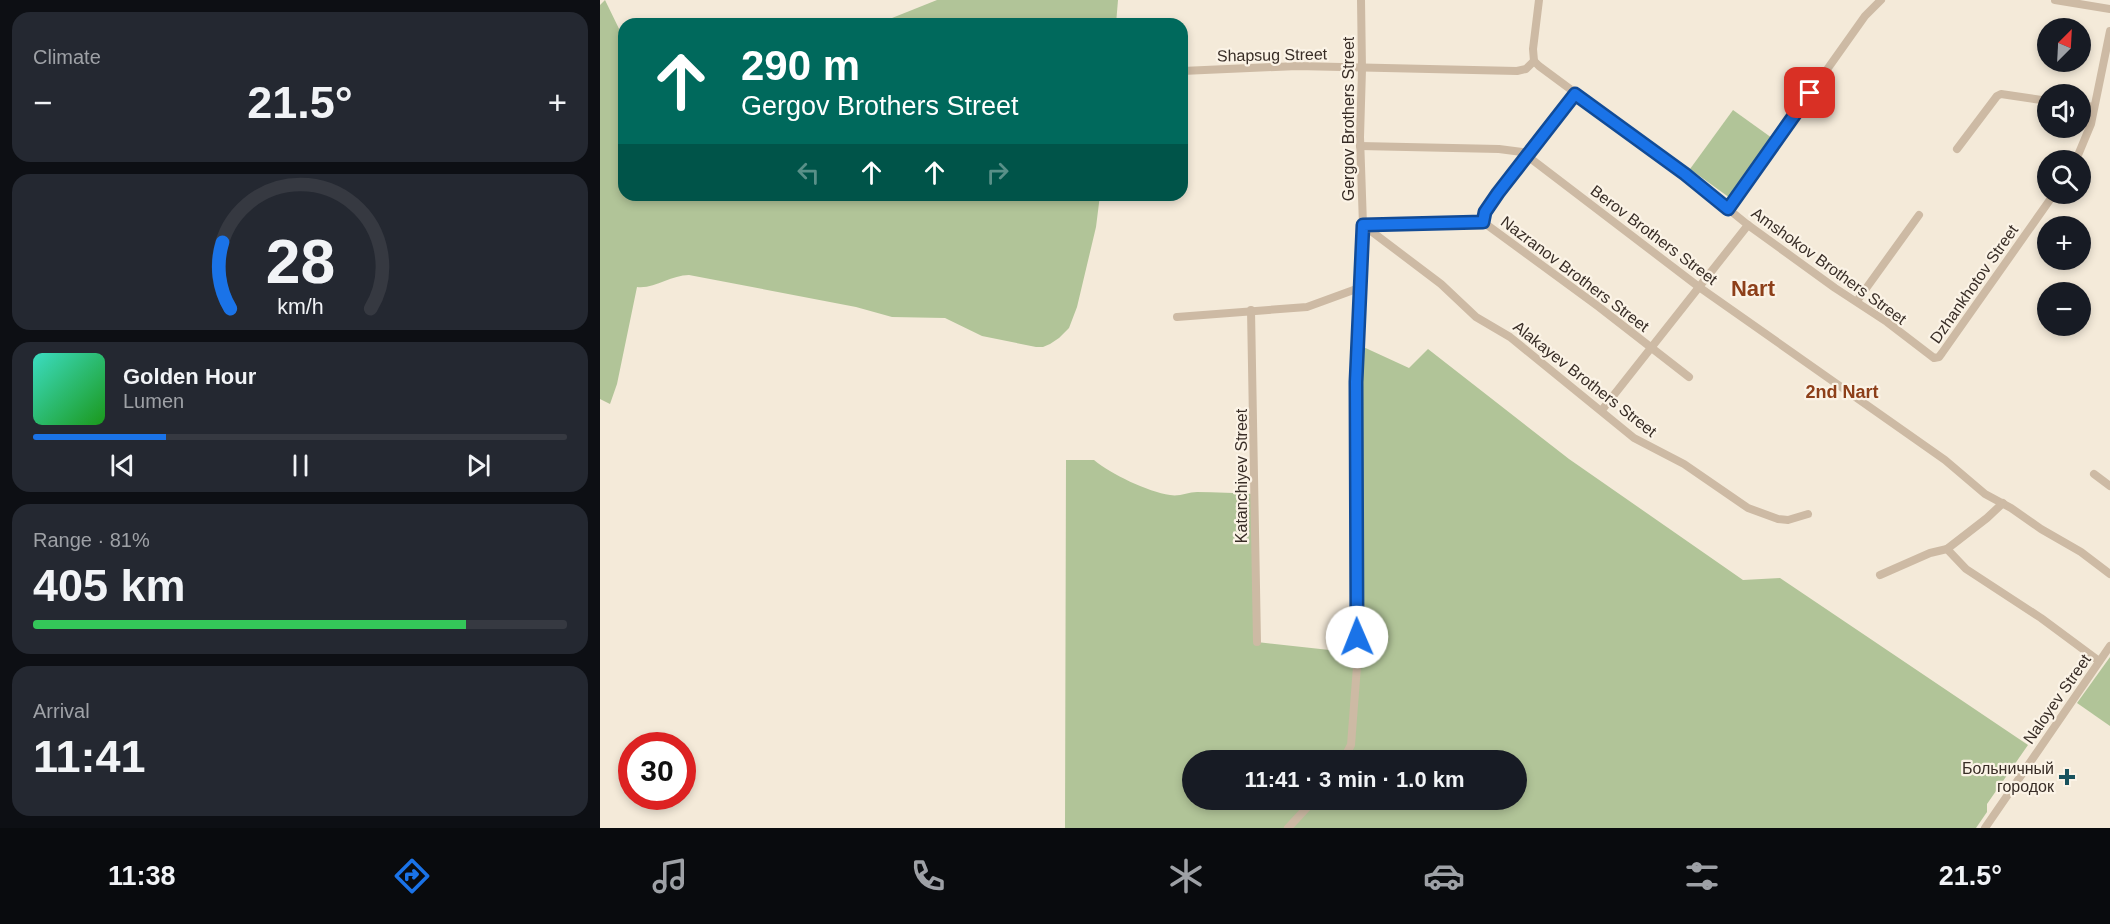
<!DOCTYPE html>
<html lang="en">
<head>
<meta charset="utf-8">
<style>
  :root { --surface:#171b24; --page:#242831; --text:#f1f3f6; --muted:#9ea1a6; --line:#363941; --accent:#1a73e8 }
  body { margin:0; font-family:Arial,sans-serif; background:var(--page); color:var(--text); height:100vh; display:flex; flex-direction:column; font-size:22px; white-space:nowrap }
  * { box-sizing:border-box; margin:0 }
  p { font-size:20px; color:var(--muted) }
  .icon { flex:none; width:33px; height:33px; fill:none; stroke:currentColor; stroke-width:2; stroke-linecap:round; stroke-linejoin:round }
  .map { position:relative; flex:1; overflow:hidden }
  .side { display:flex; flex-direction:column; gap:12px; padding:12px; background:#0d0f14; width:600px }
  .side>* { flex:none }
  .guide { position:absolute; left:18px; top:18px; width:570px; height:183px; border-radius:18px; box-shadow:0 3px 9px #0003; background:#00695c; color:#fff; overflow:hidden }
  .needle { width:39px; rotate:24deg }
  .tools { position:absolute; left:1437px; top:18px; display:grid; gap:12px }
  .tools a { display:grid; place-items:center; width:54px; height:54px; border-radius:50%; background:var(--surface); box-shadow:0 3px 9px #0003; font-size:30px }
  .speed { position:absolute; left:18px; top:732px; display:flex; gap:12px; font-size:30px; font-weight:700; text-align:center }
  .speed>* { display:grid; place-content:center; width:78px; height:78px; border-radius:50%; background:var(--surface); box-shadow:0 3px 9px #0003; line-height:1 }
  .speed .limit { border:9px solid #d22; background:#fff; color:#111 }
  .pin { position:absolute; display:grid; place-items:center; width:51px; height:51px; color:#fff; margin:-26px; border-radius:12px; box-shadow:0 3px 9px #0006 }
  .me { position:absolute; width:66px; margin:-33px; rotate:359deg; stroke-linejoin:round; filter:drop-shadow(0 0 4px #0008) }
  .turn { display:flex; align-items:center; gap:21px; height:126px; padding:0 24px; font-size:27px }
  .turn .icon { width:78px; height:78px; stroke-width:2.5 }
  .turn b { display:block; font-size:42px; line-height:51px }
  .lanes { display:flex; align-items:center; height:57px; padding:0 24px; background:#0003; justify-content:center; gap:30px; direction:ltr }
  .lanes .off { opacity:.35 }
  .big { font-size:45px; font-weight:600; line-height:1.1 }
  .side .card { flex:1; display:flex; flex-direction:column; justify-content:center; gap:9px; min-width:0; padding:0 21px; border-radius:18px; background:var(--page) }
  .side .dial { align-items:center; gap:0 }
  .dial svg { height:156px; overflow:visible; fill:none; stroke:var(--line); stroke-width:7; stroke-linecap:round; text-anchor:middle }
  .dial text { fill:var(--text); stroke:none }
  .song { display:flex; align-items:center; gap:18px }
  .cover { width:72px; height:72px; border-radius:9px; background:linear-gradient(135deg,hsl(170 70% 55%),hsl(120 70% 35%)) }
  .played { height:6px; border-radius:3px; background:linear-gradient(90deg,var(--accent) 25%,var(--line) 25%) }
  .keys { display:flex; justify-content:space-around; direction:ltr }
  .heat { display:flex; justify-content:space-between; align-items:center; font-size:33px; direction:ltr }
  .charge { height:9px; border-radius:4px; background:linear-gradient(90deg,#34c759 81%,var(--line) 0) }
  .trip { position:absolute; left:582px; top:750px; width:345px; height:60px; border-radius:30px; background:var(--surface); box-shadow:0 3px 9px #0003; font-weight:600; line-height:60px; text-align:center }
  .tab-bar { display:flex; height:96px; justify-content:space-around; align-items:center; background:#090b0e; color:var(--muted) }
  .tab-bar .icon { width:42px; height:42px }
  .tab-bar .on { color:var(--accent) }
  .tab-bar b { font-size:27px; color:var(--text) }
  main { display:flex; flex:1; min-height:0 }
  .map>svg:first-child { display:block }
  .green { fill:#b1c498; fill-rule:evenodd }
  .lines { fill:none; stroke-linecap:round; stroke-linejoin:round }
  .minor { stroke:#cdbaa4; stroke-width:8 }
  .route-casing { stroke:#114b97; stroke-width:15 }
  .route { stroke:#1a73e8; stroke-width:10 }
  .poi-dot { fill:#18525d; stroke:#fbf3e6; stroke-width:2 }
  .labels { text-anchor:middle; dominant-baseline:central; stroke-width:4.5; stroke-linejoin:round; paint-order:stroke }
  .street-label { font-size:16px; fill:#382d26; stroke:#fbf3e6 }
  .poi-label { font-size:16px; fill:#382d26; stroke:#fbf3e6; text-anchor:end }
  .neighbourhood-label { font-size:18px; font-weight:bold; fill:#8d3f19; stroke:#fbf3e6 }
  .district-label { font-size:22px; font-weight:bold; fill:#8d3f19; stroke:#fbf3e6 }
</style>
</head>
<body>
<main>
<section class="side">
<div class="card"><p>Climate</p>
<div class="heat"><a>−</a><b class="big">21.5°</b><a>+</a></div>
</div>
<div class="card dial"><svg viewBox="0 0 100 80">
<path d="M14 69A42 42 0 1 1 86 69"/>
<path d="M14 69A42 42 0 0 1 10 35" stroke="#1a73e8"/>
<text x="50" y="56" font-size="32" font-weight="700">28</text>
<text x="50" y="72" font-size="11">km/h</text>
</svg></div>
<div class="card">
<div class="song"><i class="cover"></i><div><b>Golden Hour</b><p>Lumen</p></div></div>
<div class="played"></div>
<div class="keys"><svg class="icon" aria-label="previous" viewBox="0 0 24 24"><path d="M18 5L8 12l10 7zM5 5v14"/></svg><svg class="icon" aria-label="pause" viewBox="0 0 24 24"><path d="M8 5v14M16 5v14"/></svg><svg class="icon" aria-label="next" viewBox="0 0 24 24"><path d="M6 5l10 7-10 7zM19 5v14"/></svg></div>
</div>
<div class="card"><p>Range · 81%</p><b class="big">405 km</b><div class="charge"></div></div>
<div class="card"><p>Arrival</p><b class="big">11:41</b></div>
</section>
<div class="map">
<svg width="1510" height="828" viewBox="0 0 1510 828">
  <rect width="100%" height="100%" fill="#f4ead9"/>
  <g class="green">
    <path d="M5 0 24 39V195H500L496 227 477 307 469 328 459 338 450 344 443 347H436L382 336 345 318 292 317 256 307 89 275C71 275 55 289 37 287L17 384 10 404 0 399V5Z"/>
    <polygon points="337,0 518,0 516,24 277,24"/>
    <polygon points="1133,110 1172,138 1130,198 1090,169"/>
    <path d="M759 345 809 368 828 349 969 459 1143 580 1180 578 1428 745 1387 804V812L1376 828H465L466 460H494C511 474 548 492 570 495 579 497 588 492 597 492 616 492 635 493 654 494L657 642 757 653ZM592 760H916V800H592Z"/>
    <polygon points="1510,657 1510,726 1477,703"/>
  </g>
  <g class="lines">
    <g class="minor">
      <polyline points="1455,0 1510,9"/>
      <polyline points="934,61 939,66 1085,174 1148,225 1235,288 1287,322 1334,358 1339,357 1342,353 1454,194"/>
      <polyline points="934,61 933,49 939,0"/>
      <polyline points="582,71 697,66 917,71 926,69 934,61"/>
      <polyline points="1480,105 1494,107"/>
      <polyline points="760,146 899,149 922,152 1099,287 1345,460 1385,494 1411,508 1441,529 1481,552 1510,574"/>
      <polyline points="1357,149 1397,96 1401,94 1448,101"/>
      <polyline points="1476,160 1491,124 1510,31"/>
      <polyline points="1128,209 1265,16 1281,0"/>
      <polyline points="883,222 885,212 898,193 975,94"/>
      <polyline points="763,225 841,284 876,317 910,337 1034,438 1084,464 1148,508 1178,519 1188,520 1208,514"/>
      <polyline points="763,225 883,222 999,307 1089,377"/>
      <polyline points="1257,301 1319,215"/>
      <polyline points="651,310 657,642"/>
      <polyline points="577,317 707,307 759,288"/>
      <polyline points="1002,410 1148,225"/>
      <polyline points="1494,474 1510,486"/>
      <polyline points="1347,549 1366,569 1441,618 1499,661"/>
      <polyline points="1280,575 1330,553 1347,549 1387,518 1403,503"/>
      <polyline points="743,760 751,745 758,653 756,383 763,225 760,137 762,69 761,0"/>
      <polyline points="688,828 714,800"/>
      <polyline points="1385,828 1510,646"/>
    </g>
  </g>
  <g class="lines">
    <defs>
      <polyline id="route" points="757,637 756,382 763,225 883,222 885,212 898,193 975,94 1085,174 1128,209 1210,93"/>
    </defs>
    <use href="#route" class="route-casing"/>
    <use href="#route" class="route"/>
  </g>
  <path class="poi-dot" d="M1464 768h6v6h6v6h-6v6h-6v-6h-6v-6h6z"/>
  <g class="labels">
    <g class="street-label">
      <text transform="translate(672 55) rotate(-1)">Shapsug Street</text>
      <text transform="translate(748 119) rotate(-90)">Gergov Brothers Street</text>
      <text transform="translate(1054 235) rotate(37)">Berov Brothers Street</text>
      <text transform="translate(1229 266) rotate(36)">Amshokov Brothers Street</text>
      <text transform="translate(975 274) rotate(37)">Nazranov Brothers Street</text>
      <text transform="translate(1374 284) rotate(-55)">Dzhankhotov Street</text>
      <text transform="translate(985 379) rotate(38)">Alakayev Brothers Street</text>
      <text transform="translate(641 476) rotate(-90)">Katanchiyev Street</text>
      <text transform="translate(1457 699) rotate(-55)">Naloyev Street</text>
    </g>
    <g class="poi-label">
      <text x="1454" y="768">Больничный<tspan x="1454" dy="18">городок</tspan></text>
    </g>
    <g class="neighbourhood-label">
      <text x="1242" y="392">2nd Nart</text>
    </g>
    <g class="district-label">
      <text x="1153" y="288">Nart</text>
    </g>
  </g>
</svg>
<div class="tools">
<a><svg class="needle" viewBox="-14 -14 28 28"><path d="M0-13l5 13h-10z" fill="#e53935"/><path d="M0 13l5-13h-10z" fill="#9ea1a6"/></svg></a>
<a><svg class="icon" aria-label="sound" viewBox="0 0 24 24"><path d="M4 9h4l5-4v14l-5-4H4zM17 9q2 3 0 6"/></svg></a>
<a><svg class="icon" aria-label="search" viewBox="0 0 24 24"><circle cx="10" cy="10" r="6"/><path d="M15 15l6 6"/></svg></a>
<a>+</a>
<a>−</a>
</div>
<div class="speed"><div class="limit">30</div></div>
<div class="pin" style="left:1210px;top:93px;background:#d93025"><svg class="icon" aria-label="arrive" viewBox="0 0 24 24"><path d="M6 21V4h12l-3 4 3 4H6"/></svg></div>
<svg class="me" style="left:757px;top:637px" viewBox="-20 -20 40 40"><circle r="19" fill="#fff"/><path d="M0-13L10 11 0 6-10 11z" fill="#1a73e8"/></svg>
<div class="trip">11:41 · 3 min · 1.0 km</div>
<div class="guide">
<div class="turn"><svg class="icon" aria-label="ahead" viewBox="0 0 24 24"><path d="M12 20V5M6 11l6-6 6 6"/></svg><div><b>290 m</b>Gergov Brothers Street</div></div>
<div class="lanes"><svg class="icon off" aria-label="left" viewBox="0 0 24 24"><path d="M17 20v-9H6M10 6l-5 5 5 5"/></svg><svg class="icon" aria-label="ahead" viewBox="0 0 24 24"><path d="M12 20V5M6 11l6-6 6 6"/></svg><svg class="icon" aria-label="ahead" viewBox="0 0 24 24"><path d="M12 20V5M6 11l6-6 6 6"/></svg><svg class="icon off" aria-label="right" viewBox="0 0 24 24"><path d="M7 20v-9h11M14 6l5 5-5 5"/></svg></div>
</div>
</div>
</main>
<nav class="tab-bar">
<b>11:38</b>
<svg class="icon on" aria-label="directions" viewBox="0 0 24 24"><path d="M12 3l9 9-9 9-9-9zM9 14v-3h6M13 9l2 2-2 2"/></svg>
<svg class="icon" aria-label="music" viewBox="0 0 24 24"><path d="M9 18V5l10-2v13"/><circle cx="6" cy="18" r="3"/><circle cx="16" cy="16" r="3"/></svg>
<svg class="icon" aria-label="phone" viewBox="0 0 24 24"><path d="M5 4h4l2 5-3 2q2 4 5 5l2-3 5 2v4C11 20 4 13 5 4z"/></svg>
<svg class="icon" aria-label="climate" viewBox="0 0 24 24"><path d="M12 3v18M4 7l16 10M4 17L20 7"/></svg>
<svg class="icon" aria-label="car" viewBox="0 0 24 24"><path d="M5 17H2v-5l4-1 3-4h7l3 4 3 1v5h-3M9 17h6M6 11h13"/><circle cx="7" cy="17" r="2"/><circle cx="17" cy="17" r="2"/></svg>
<svg class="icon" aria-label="filters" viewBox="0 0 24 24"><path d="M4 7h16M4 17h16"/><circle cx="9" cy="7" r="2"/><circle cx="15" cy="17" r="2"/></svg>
<b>21.5°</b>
</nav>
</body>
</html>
